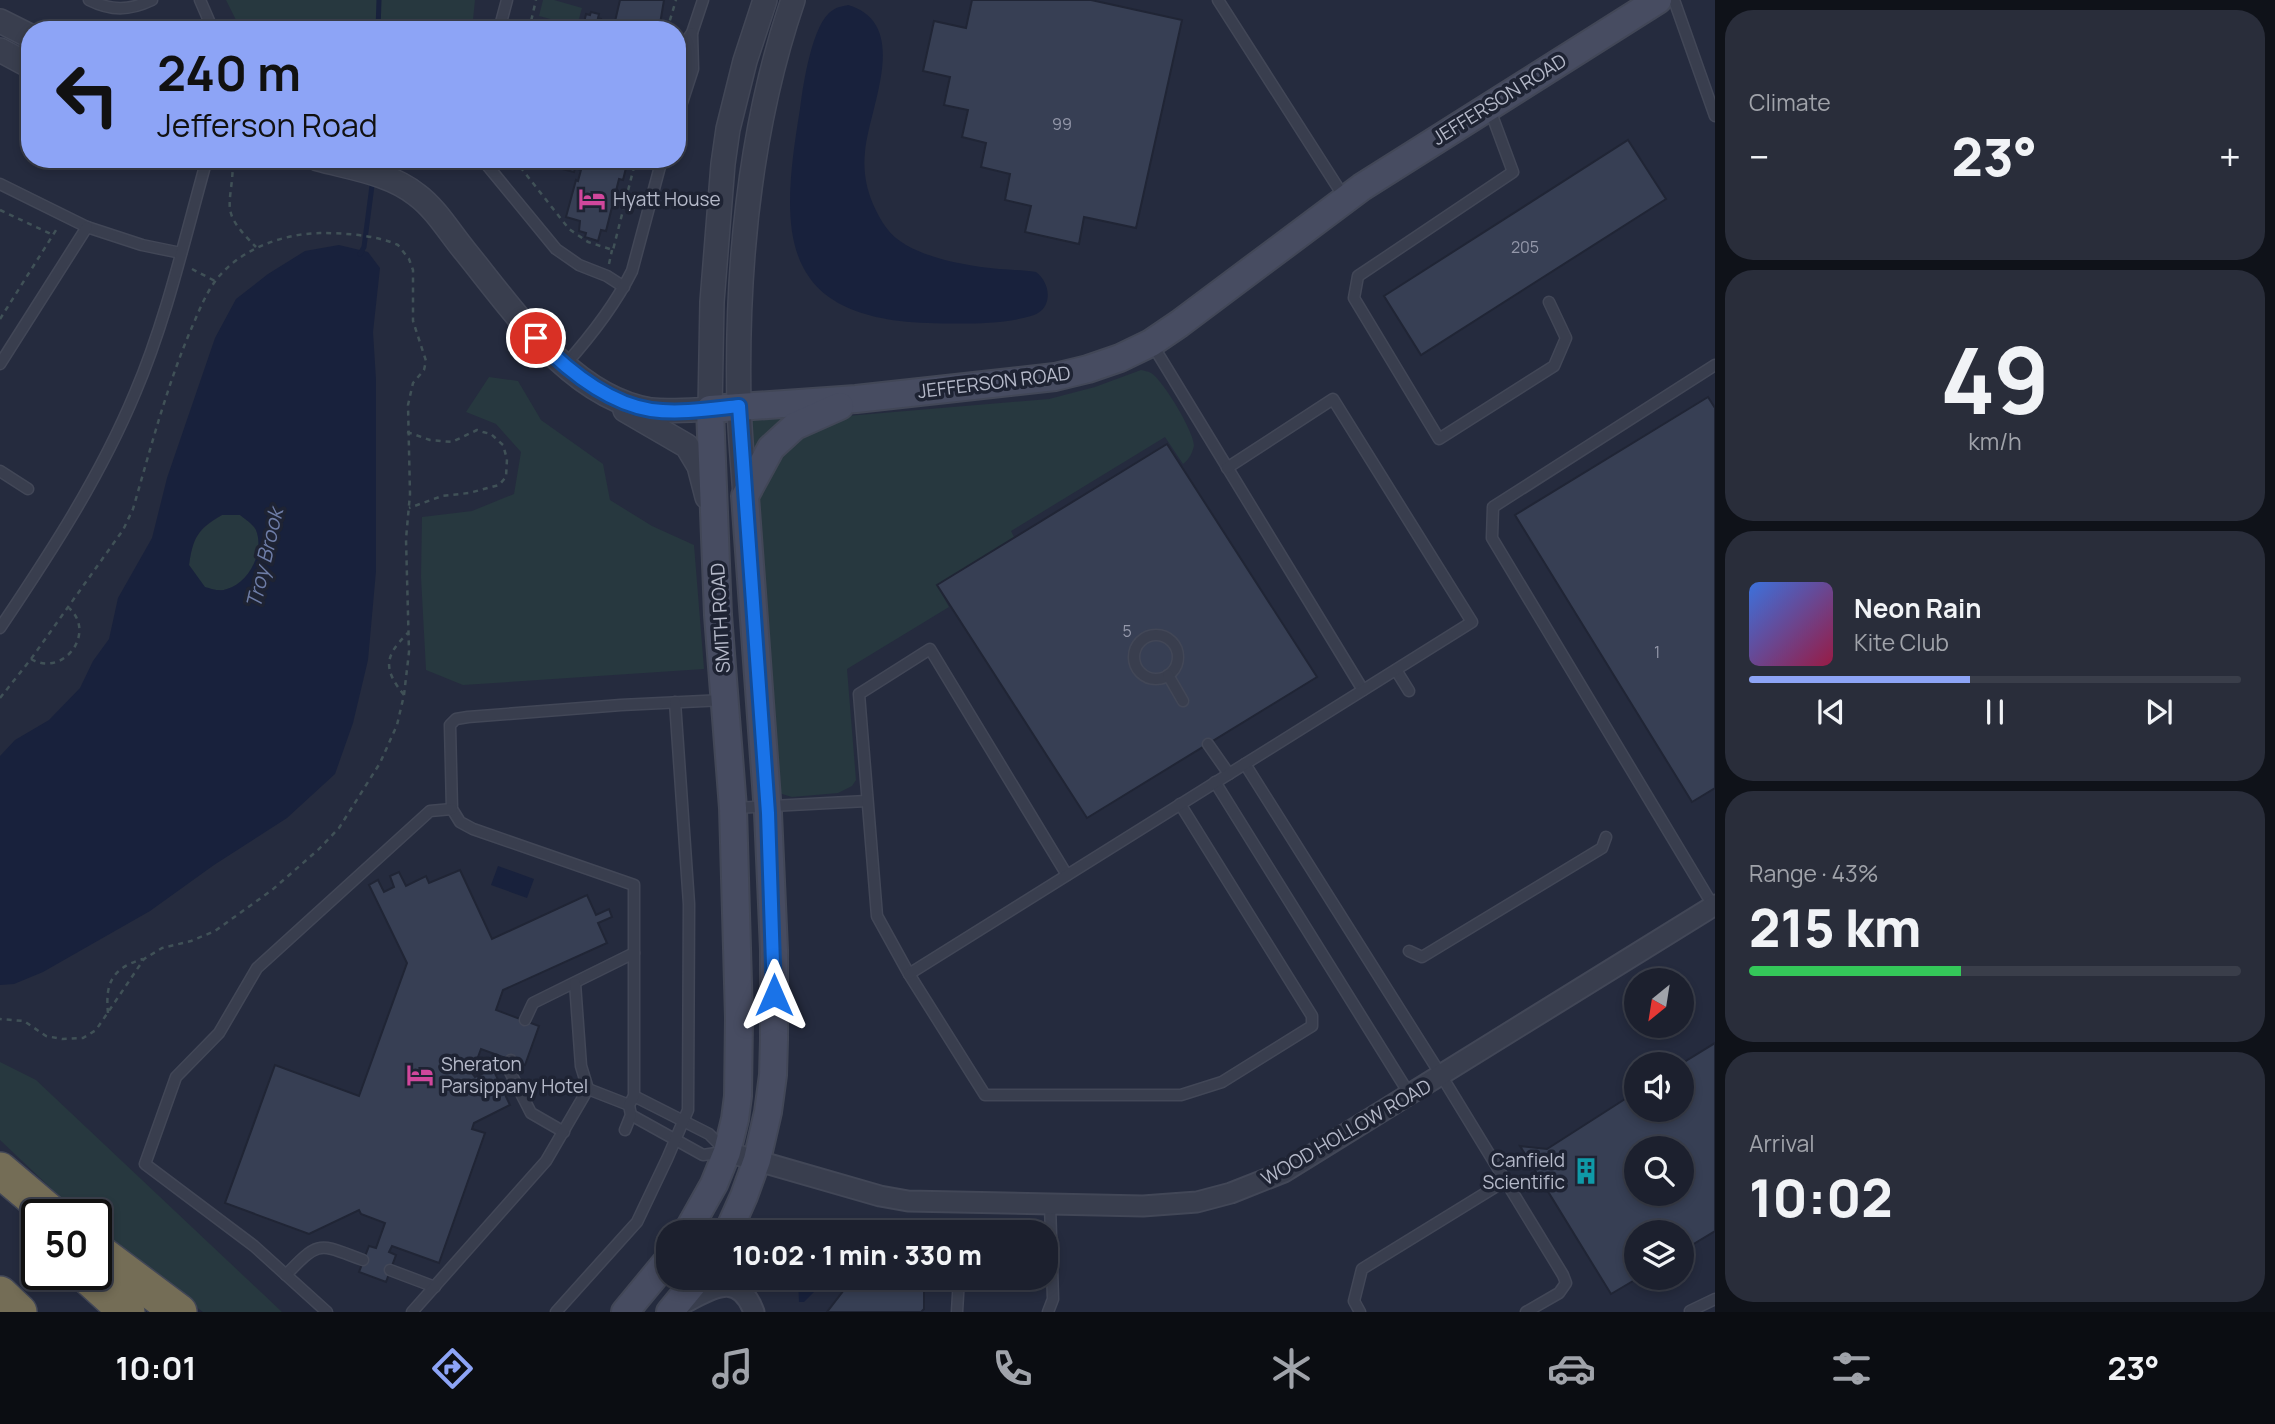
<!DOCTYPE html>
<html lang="en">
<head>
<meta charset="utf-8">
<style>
  :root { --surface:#1c202e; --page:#292d3a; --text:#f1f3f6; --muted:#a0a3aa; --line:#3a3e4a; --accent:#8da4f6 }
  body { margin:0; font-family:Manrope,sans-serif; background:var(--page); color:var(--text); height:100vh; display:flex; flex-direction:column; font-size:26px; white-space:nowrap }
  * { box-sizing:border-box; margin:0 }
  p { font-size:23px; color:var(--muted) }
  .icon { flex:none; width:38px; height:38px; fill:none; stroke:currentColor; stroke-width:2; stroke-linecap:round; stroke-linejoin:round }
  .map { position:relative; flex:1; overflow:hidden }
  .sheet { display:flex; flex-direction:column; gap:10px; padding:10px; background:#0f1219; width:560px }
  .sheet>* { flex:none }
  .guide { position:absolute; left:21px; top:21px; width:665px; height:147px; border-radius:28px; box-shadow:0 4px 10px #0003,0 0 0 2px var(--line); background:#8da4f6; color:#111; overflow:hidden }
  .needle { width:46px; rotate:210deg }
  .tools { position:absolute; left:1624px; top:968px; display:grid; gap:14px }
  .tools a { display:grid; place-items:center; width:70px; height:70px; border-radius:50%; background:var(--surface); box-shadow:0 4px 10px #0003,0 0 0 2px var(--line); font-size:35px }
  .speed { position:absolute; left:21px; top:1199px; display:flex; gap:14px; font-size:35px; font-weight:700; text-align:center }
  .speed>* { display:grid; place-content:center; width:91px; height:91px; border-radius:50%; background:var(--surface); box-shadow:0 4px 10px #0003,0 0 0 2px var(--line); line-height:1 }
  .speed .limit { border:4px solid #111; border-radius:10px; background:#fff; color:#111 }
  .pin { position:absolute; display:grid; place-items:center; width:60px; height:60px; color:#fff; margin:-30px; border:4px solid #fff; border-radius:50%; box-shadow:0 2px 7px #0007 }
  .me { position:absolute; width:77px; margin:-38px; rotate:0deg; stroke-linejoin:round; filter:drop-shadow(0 0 5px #0008) }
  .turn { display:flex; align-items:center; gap:24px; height:147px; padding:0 21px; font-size:32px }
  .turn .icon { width:91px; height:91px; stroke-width:2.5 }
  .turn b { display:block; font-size:49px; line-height:60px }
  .big { font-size:52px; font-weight:800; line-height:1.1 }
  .sheet .tile { flex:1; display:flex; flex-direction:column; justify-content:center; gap:10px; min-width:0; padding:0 24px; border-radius:28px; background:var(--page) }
  .sheet .dial { align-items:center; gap:0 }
  .dial b { font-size:91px; line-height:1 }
  .song { display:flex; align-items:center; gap:21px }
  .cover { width:84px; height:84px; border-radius:10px; background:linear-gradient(135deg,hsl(220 70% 55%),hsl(340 70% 35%)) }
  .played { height:7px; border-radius:4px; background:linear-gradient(90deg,var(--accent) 45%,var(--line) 45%) }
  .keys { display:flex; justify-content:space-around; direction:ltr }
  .heat { display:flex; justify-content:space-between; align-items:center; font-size:38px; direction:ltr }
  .charge { height:10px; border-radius:5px; background:linear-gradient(90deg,#34c759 43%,var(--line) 0) }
  .trip { position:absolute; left:656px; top:1220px; width:402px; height:70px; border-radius:28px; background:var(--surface); box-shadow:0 4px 10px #0003,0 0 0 2px var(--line); font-weight:800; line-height:70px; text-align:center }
  .tabs { display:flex; height:112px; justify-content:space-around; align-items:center; background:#0b0d12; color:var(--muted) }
  .tabs .icon { width:49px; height:49px }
  .tabs .selected { color:var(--accent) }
  .tabs b { font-size:32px; color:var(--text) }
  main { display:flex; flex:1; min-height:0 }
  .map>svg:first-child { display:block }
  .green { fill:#27383f }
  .water { fill:#18213c; fill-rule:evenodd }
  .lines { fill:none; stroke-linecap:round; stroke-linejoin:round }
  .stream { stroke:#18213c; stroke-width:5 }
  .building { fill:#373f54; stroke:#202535; stroke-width:2; fill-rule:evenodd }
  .service-casing { stroke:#424757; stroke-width:13 }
  .minor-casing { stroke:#424757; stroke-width:23 }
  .tertiary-casing { stroke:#424757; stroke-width:26 }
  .secondary-casing { stroke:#424757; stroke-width:30 }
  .motorway-casing { stroke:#414656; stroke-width:38 }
  .path { stroke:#405157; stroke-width:2.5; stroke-dasharray:5 5; stroke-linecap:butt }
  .service { stroke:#393e4e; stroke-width:10 }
  .minor { stroke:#393e4e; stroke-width:19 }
  .tertiary { stroke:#393e4e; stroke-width:23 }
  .secondary { stroke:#474c61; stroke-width:26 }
  .motorway { stroke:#746d56; stroke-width:35 }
  .route-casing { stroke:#114b97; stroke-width:18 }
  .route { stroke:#1a73e8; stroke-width:12 }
  .labels { text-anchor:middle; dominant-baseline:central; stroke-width:7; stroke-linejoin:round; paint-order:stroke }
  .number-label { font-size:16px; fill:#9498aa }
  .street-label { font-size:19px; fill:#b5b9c9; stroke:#1e2333 }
  .poi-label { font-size:19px; fill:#b5b9c9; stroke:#1e2333; text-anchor:start }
  .water-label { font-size:21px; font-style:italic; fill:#6e7da7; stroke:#1e2333 }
</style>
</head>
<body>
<main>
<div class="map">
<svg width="1715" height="1312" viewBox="0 0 1715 1312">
  <rect width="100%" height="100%" fill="#252b3e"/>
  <g class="green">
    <polygon points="226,0 475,0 472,30 241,30"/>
    <polygon points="543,0 554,0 582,8 577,26 539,16"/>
    <path d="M1141 370C1144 371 1148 371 1151 373 1163 380 1194 432 1194 445 1193 452 1189 460 1183 464L1165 437 1011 531 1014 537 937 585 949 607 847 669 856 780 852 786 838 793 792 797 782 794 777 789 757 511 759 496 769 471 796 438 847 416 1049 399 1095 387Z"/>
    <polygon points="489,377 518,381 541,420 603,464 610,500 652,526 694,545 704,669 463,685 426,670 421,577 422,517 472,511 514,494 521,452 496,424 466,412"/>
    <polygon points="792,417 754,460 748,423 751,420"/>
    <path d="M222 515H240C245 519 253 524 256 530 265 551 249 583 227 589 220 592 212 589 205 588L189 565C193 538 197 530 222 515Z"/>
    <polygon points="0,1062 36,1080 282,1312 203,1312 107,1242 96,1231 96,1214 78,1214 0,1140"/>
  </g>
  <g class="water">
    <path d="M848 5C912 24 869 107 865 152 863 171 866 187 873 204 881 222 889 235 906 245 933 260 969 266 999 269 1011 270 1024 270 1036 272 1051 283 1053 308 1034 315 1005 325 958 324 928 323 776 318 780 230 800 109 803 86 812 22 833 10 837 7 844 6 848 5Z"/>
    <path d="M339 245 368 252 380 268 373 332 376 380V571L368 660 353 723 335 774 287 818 214 865 150 911 43 972 14 984 0 985V756L15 740 49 720 80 688 93 661 109 639 118 598 152 538 167 478 215 338 236 299 268 274 305 251ZM222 515H240C245 519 253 524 256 530 265 552 249 583 227 589 220 592 212 589 205 587L189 565C193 538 197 529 222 515Z"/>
    <polygon points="498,866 534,879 527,898 491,885"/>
    <polygon points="798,1278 828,1278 804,1302 799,1302"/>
  </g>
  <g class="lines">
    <g class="stream">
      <polyline points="378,30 379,0"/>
      <polyline points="360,254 364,247 373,178"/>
    </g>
  </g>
  <g class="building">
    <polygon points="620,0 664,0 659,30 613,30"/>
    <polygon points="972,0 1091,0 1182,20 1136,228 1084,217 1079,244 1025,232 1031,206 1005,200 1010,174 981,167 986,143 962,137 968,110 944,105 950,77 923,71 934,21 966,28"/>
    <polygon points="591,12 599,14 598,18 601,19 600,27 596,26 595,29 587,27 587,24 584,23 586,14 590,15"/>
    <polygon points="1628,140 1666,199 1421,355 1384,296"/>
    <polygon points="524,159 624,159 623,163 627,164 623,180 619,179 606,231 601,230 598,241 585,237 586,233 579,231 580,221 566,217 576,180 578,181 581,170 575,168 574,172"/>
    <polygon points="1708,397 1715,408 1715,788 1692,802 1515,515"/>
    <polygon points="1167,444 1317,677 1087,818 937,585"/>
    <polygon points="460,870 492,939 587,895 596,915 609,909 612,917 598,923 607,943 503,990 496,1010 539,1026 525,1065 481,1049 472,1073 475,1077 493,1069 510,1105 474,1123 472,1129 485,1133 439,1263 392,1246 389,1252 396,1255 386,1282 359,1272 369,1246 376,1248 385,1223 361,1214 359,1210 309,1234 225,1203 275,1065 359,1096 407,963 369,885 378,880 384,892 394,887 390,876 399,872 406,886 426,876 429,883"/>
    <path d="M1715 1043V1231L1682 1251V1232H1636V1278H1638L1611 1294 1520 1146 1547 1149 1636 1092V1110H1682L1681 1064ZM1636 1148H1682V1194H1636Z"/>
    <polygon points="860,1278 924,1278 924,1309 921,1312 827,1312 844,1290"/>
  </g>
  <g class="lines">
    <defs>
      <g id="service">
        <path d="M89 0C111 11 129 11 152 0"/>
        <polyline points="200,0 213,30"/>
        <polyline points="1218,0 1344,197"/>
        <polyline points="1674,0 1715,116"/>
        <polyline points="499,30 507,0"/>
        <polyline points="677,54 692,33 703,0"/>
        <polyline points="1490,110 1513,172 1358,276 1354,298 1439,439 1554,366 1566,338 1549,302"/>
        <polyline points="677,118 693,69 692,33"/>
        <polyline points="482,159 556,249 579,265 607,276 624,287"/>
        <polyline points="0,184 87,227 142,245 181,253"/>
        <polyline points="1152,344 1363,690"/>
        <polyline points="0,364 87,227"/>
        <path d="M565 365C590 337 615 305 632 271L662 159"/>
        <polyline points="0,471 28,489"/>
        <path d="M0 628C51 552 100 477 135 393 167 318 185 237 207 159"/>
        <circle cx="1156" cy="657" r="22"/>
        <polyline points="1396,670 1409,691"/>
        <polyline points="1168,675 1183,701"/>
        <polyline points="1208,744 1229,774"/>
        <polyline points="1245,764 1441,1075 1563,1275 1566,1283 1559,1293 1526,1312"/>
        <polyline points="1215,782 1410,1095"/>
        <polyline points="735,808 867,801"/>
        <polyline points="1067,875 930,649 859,694 877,916 909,974 985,1095 1181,1095 1222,1082 1312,1026 1312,1016 1180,804"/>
        <polyline points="1715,909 1492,538 1493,507 1715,365"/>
        <polyline points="1409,951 1422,957 1602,848 1606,837"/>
        <polyline points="909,974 1472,622 1333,399 1227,468"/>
        <polyline points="525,1020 533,1003 634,953"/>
        <polyline points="511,1060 509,1070 531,1113 564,1132"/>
        <polyline points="588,1089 629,1105"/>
        <polyline points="634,1096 709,1134 724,1149"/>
        <polyline points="631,1115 703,1155 723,1152"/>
        <polyline points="625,1130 631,1115 629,1105 634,1096 634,885 473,829 460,822 452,809 450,725 456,719 468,717 621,705 724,700"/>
        <polyline points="390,1270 435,1287"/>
        <path d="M286 1275C320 1239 319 1244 363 1260"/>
        <polyline points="1690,1311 1715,1299"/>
        <polyline points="327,1312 254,1246 145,1164 176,1077 219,1033 257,968 430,811 452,809"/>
        <polyline points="412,1312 546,1161 588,1089 581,1066 575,983"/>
        <polyline points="556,1312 637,1222 667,1159 688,1110 689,904 675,702"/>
        <polyline points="957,1312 959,1278"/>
        <polyline points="1048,1312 1053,1299 1050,1204"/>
        <polyline points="1360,1312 1354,1301 1362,1269 1505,1181"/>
      </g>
      <g id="minor">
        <polyline points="727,1152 880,1196 908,1201 1143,1206 1197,1202 1231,1193 1284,1172 1715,905"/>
        <path d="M678 1306C708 1292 737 1267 754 1312"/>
      </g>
      <g id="tertiary">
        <polyline points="0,21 30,36"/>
        <polyline points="0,50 30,66"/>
        <path d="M318 159C351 168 390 173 417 195 436 209 450 233 465 251 512 309 572 398 651 410 670 412 691 410 710 409L712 302 723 164 728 129 745 61 765 0"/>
        <polyline points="625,410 687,446 699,466 707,497"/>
        <path d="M745 496C743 466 740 436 739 406 736 270 749 129 793 0"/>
      </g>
      <g id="secondary">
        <polyline points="687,1232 714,1184 727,1152 735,1119 738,1096 739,1018 733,808 718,615 710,409 856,399 1055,377 1088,369 1120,358 1151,343 1179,324 1362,187 1658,0"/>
        <polyline points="728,1232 744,1196 757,1160 768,1112 773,1075 774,1040 774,950 768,813 745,496 771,448 795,426 840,406"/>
        <polyline points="625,1312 668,1260"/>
        <polyline points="670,1312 698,1278"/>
      </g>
      <g id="motorway">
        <polyline points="0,1170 52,1214"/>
        <polyline points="96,1250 179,1312"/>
        <polyline points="85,1274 127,1312"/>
        <polyline points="0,1294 19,1312"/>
      </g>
    </defs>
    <use href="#service" class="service-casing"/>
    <use href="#minor" class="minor-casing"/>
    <use href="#tertiary" class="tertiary-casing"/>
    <use href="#secondary" class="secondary-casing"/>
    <use href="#motorway" class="motorway-casing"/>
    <g class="path">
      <polyline points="530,25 542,30"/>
      <polyline points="529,30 536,0"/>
      <polyline points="555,30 557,21"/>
      <polyline points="590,30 591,28"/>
      <polyline points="667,30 676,0"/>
      <polyline points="514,159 569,229 588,242 613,250 636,159"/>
      <path d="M233 162C232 209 218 209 256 247"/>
      <polyline points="0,210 53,235"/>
      <polyline points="609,264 612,250"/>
      <polyline points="192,269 215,281"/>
      <polyline points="0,319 58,227"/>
      <polyline points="407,432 430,440 452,442 477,430 483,432 491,434 503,445 507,459 506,477 499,485 469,493 442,496 409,508"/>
      <path d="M31 659C63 678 97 633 69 608"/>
      <path d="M404 695C383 669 384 656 408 633"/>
      <path d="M0 698 31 659 123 530 133 509C151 447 167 385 192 327 199 311 206 293 216 280 240 249 282 234 320 233 344 233 376 235 398 245L409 259 413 270V321L426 361 424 370 413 383 408 405 410 494 406 539 409 652 404 695 397 725 380 763 339 828 319 849 272 890 215 931 191 941 162 948 144 959 96 1030 83 1038 62 1039 46 1036 24 1021 0 1019"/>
      <path d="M108 1013C105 983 112 968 143 959"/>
    </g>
    <use href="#service" class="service"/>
    <use href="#minor" class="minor"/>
    <use href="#tertiary" class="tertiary"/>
    <use href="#secondary" class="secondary"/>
    <use href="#motorway" class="motorway"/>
  </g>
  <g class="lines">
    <defs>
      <path id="route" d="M536 338C567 370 607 403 651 410 680 414 711 409 739 406L768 813 774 995"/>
    </defs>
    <use href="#route" class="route-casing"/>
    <use href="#route" class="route"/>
  </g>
  <defs>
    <symbol id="hotel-bare" viewBox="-9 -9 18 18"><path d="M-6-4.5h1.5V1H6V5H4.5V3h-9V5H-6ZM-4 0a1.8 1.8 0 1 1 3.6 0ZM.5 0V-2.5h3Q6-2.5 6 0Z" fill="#d1479c" stroke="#1e2333" stroke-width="2.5" paint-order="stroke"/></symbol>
    <symbol id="building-bare" viewBox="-9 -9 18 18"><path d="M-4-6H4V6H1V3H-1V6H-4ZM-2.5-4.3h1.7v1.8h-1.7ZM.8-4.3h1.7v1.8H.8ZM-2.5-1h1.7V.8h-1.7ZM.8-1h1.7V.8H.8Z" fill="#0f9aa8" stroke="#1e2333" stroke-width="2.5" paint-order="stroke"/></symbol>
  </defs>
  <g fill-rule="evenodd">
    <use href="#hotel-bare" x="573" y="180" width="38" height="38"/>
    <use href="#hotel-bare" x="401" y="1056" width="38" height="38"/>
    <use href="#building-bare" x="1567" y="1152" width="38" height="38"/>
  </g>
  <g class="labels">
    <g class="number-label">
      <text x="1062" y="124">99</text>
      <text x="1525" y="247">205</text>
      <text x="1127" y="631">5</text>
      <text x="1657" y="652">1</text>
    </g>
    <g class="street-label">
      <text transform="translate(1499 99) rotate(-32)">JEFFERSON ROAD</text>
      <text transform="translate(994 382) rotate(-7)">JEFFERSON ROAD</text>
      <text transform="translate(720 618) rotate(-93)">SMITH ROAD</text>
      <text transform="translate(1346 1132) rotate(-30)">WOOD HOLLOW ROAD</text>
    </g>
    <g class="poi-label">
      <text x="613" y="199">Hyatt House</text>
      <text x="441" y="1064">Sheraton<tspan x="441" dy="22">Parsippany Hotel</tspan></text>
      <text x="1565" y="1160" text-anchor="end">Canfield<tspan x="1565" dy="22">Scientific</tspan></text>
    </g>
    <g class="water-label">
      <text transform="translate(264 558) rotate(-77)">Troy Brook</text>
    </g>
  </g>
</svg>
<div class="tools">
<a><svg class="needle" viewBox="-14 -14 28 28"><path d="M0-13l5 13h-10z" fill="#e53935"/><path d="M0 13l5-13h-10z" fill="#a0a3aa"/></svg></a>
<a><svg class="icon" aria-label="sound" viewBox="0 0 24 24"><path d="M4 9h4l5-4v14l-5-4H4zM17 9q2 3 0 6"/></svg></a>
<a><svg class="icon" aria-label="search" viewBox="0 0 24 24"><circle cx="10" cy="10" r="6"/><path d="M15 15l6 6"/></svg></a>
<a><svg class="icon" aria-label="layers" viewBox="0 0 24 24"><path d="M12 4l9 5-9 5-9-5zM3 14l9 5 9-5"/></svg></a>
</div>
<div class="speed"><div class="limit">50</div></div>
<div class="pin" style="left:536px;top:338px;background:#d93025"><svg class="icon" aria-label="arrive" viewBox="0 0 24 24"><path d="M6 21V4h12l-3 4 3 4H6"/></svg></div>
<svg class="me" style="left:774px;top:995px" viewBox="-20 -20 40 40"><path d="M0-17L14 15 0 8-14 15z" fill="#1a73e8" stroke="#fff" stroke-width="4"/></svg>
<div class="trip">10:02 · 1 min · 330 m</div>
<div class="guide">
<div class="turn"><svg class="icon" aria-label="left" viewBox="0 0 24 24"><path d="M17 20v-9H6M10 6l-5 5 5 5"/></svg><div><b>240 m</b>Jefferson Road</div></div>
</div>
</div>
<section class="sheet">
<div class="tile"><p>Climate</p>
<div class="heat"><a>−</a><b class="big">23°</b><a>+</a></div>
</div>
<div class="tile dial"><b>49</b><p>km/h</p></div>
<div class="tile">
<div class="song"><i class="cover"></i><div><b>Neon Rain</b><p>Kite Club</p></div></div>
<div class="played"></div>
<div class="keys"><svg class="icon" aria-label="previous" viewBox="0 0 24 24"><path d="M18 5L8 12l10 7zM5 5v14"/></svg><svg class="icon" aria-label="pause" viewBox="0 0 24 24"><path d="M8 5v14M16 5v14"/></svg><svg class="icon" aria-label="next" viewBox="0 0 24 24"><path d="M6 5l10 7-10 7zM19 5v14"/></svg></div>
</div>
<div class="tile"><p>Range · 43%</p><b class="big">215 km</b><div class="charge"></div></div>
<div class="tile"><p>Arrival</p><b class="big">10:02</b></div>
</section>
</main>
<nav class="tabs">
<b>10:01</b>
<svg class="icon selected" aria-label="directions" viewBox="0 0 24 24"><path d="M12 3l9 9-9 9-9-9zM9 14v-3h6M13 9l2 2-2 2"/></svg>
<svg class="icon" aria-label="music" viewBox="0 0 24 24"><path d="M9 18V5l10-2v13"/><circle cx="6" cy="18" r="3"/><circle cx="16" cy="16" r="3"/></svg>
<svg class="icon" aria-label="phone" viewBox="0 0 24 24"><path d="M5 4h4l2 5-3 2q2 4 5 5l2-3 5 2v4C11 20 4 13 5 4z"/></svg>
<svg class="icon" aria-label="climate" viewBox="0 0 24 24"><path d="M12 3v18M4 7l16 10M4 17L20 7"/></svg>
<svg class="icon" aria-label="car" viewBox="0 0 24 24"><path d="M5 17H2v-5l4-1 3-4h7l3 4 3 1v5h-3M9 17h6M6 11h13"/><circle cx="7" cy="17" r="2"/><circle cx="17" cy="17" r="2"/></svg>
<svg class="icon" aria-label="filters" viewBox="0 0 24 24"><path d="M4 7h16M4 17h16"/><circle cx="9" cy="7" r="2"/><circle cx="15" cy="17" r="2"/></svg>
<b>23°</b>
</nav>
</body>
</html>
